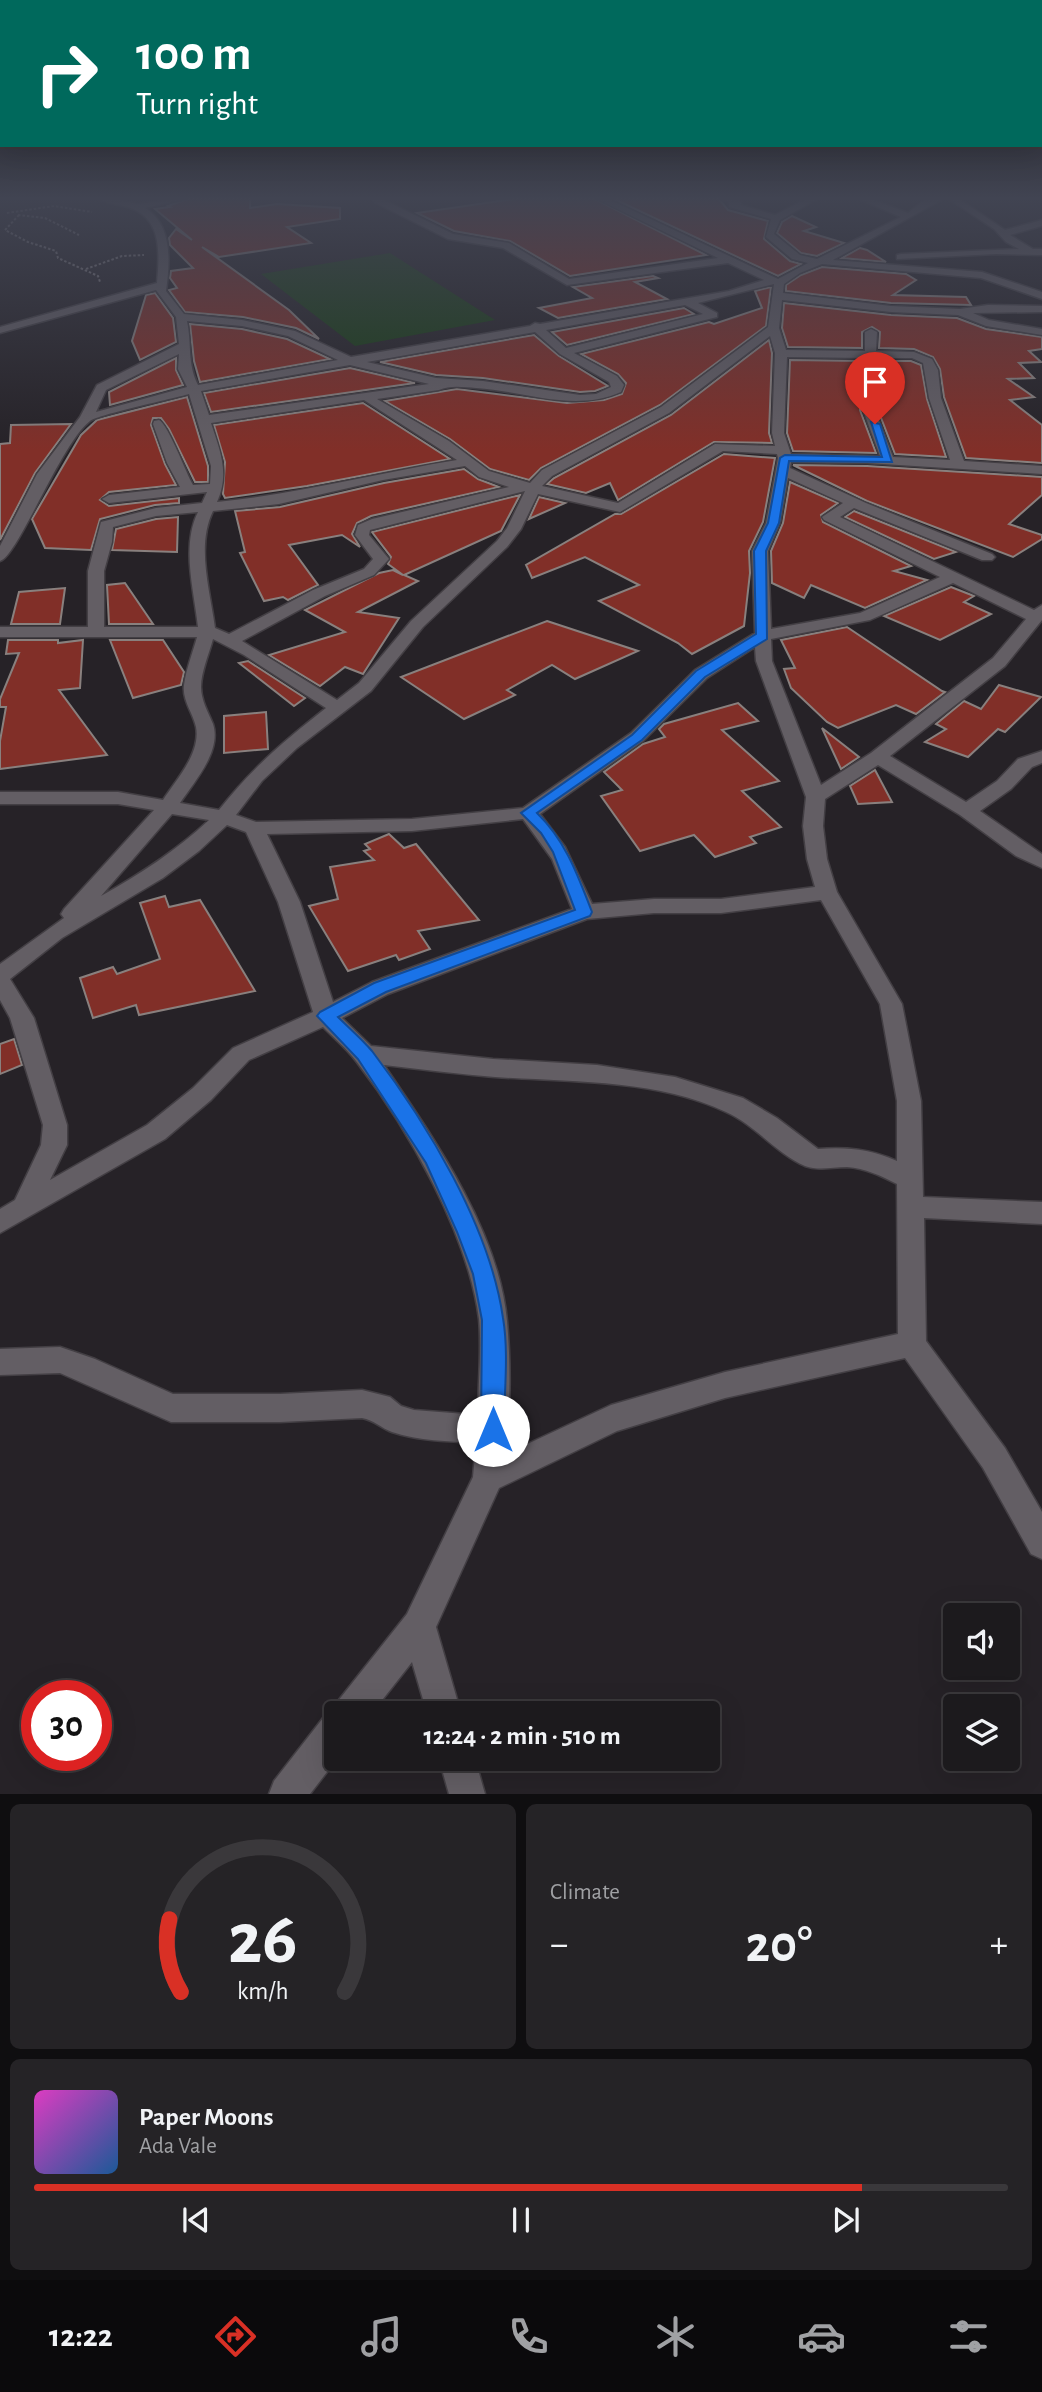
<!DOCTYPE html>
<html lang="en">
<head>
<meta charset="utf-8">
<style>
  :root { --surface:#1c1a1d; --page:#252326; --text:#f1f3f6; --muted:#a0a1a4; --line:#3a383b; --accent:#d93025 }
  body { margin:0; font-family:"Alegreya Sans",sans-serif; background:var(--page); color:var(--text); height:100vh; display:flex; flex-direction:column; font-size:26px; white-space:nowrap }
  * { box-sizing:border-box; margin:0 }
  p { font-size:23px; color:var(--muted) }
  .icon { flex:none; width:38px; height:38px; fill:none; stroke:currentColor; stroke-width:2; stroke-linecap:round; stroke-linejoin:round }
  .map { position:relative; height:1794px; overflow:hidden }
  .side { display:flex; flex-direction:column; gap:10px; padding:10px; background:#0f0e10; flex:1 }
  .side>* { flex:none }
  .guide { position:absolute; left:0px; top:0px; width:1043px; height:147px; box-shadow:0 7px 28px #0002,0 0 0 2px var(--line); background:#00695c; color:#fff; overflow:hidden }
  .tools { position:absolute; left:943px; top:1603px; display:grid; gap:14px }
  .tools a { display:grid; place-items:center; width:77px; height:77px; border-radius:7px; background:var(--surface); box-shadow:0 7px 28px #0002,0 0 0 2px var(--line); font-size:35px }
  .speed { position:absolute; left:21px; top:1680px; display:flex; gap:14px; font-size:35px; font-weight:700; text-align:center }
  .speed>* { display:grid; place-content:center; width:91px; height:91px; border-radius:50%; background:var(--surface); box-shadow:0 7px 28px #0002,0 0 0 2px var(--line); line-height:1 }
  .speed .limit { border:10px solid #d22; background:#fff; color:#111 }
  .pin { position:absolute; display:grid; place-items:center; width:60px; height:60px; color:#fff; margin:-72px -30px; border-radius:50% 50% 50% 0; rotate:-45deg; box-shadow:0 0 7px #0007 }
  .pin .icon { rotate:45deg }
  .me { position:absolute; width:77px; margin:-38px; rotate:0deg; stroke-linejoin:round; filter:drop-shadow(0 0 5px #0008) }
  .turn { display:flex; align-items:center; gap:24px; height:147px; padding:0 21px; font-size:32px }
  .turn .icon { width:91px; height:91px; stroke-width:2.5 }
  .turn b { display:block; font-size:49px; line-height:60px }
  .big { font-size:52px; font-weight:700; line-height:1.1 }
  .side .widget { flex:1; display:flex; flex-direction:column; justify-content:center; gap:10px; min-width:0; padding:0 24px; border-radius:10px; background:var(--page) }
  .side .dial { align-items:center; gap:0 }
  .dial svg { height:182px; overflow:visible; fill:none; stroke:var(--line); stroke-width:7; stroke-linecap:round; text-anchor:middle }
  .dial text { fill:var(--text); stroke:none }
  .song { display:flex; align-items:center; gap:21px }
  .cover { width:84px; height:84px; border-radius:10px; background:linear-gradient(135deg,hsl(310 70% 55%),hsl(210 70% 35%)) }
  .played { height:7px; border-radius:4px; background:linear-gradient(90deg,var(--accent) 85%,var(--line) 85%) }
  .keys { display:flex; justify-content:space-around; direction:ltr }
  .heat { display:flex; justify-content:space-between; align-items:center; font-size:38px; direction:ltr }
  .side .tiles { flex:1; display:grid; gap:10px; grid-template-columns:1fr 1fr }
  .widget:last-child { grid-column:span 2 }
  .trip { position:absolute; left:324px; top:1701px; width:396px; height:70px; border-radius:7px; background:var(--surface); box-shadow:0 7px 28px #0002,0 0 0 2px var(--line); font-weight:700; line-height:70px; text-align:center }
  .tab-bar { display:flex; height:112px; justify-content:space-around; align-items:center; background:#0b0a0c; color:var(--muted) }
  .tab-bar .icon { width:49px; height:49px }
  .tab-bar .current { color:var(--accent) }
  .tab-bar b { font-size:32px; color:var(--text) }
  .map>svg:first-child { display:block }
  .green { fill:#193c15 }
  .building { fill:#812f28; stroke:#89807e; stroke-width:2 }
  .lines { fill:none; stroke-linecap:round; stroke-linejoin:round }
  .minor-casing { stroke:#433f44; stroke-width:3 }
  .path { stroke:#837f83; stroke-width:2; stroke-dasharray:2.5 2; stroke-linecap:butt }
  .minor { fill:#635e64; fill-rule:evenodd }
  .route { fill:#1a73e8; stroke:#114b97; stroke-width:2 }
</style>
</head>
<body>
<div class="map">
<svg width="1042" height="1794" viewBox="0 0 1042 1794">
  <rect width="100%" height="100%" fill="#262227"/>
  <polygon class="green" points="390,253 495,320 355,346 261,274"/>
  <g class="building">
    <polygon points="187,199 250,199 250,208 277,204 340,208 340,219 287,227 311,243 219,257 202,247 289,310 319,339 296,328 243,317 185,312 169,290 177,288 170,278 171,271 193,268 170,245 169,238 176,229 192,240 155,209 170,207 168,206"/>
    <polygon points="514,199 595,199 706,255 570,276 510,241 454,231 417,213"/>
    <polygon points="614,199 719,199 728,210 768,221 764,239 790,261 801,264 778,276"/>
    <polygon points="792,216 816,227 804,231 844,243 817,256 801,253 777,233 782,222"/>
    <polygon points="860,248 867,250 886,262 842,258"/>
    <polygon points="822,267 906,274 916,280 893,295 966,297 971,305 891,303 786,291 786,285 801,275"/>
    <polygon points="653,276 658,278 635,282 667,299 558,318 539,308 592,298 573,287"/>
    <polygon points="771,287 766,326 660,405 541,468 529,480 490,469 450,439 385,401 457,389 567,403 604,400 622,394 626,383 618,374 581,354 709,322 714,324 762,308 755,291"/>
    <polygon points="155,293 173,318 176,342 140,360 132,341 146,295"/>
    <polygon points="784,303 891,315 957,318 986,329 1042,337 1042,349 1029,351 1041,362 1019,363 1034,378 1008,379 1034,397 1010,400 1042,425 1042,463 966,458 944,397 940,369 933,357 914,349 879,348 880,332 872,327 862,332 862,348 788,347 782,328"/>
    <polygon points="684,308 694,314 567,345 552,332"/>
    <polygon points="190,324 242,329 287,339 330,359 200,382 194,361"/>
    <polygon points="534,335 559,356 608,386 595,391 580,392 483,378 436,375 380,362"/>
    <polygon points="769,340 772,353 769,433 772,443 714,442 618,500 610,483 586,493 547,484 554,478 671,415"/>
    <polygon points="176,358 176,370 183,385 110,405 109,392"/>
    <polygon points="790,360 862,361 860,410 876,453 793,451 787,433"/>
    <polygon points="879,361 911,361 921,365 927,399 946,457 895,454 878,410"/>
    <polygon points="350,368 415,383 211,412 204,393"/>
    <polygon points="187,397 208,466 208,482 195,482 169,429 161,418 153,418 151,425 165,464 176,485 109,492 100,500 109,506 179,498 179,503 155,505 100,519 91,550 45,548 32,519 81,435 97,420"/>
    <polygon points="363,403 450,459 307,486 225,498 223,494 225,462 214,425"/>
    <polygon points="71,424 35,473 0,540 0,444 10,443 11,425"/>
    <polygon points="724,454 775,458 763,522 749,551 750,573 744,626 692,654 678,643 599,601 639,585 585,557 532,578 526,565 615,514 621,514"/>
    <polygon points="793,465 867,466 1042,477 1042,495 1009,524 1042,535 1042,539 1013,557 867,501"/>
    <polygon points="464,469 478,479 499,487 371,516 357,523 352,534 360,547 342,535 289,545 318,585 288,600 283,597 264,601 240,553 245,552 235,511 280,507 384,483"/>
    <polygon points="790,482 838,503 821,515 823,522 911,566 894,571 927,580 865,608 811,585 804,598 772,583 771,551 783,523"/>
    <polygon points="520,495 501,531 404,575 418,581 358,612 399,618 363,674 345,667 320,686 269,655 345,632 305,610 379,573 393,570 403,575 388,564 391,557 372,532"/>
    <polygon points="539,497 565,503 529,519"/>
    <polygon points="854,511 956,552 934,559 845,517"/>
    <polygon points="178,517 177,552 112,550 116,529 156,519"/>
    <polygon points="125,583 153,624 109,624 107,585"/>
    <polygon points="951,587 974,596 964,602 991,614 940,640 884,616"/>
    <polygon points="65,588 60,624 11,624 19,592"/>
    <polygon points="547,621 638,651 575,679 552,665 507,690 515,695 464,719 401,677"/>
    <polygon points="847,627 942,691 945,692 916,714 896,705 838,728 827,722 791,688 784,669 795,668 781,640"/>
    <polygon points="8,640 58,640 58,643 83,640 80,688 59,690 107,755 0,769 0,741 6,707 0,707 0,699 19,653 6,654"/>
    <polygon points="110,640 163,640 184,672 181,685 133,698"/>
    <polygon points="248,661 305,698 294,706 239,663"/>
    <polygon points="999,685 1041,697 1005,732 998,729 968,757 925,742 946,729 936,724 964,701 981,709"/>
    <polygon points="738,703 758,721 722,730 779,781 742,791 781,827 750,837 756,843 715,857 694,835 640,851 601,796 622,790 604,772 643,744 665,737 659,729 664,724"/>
    <polygon points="266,712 268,749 224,753 224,716"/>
    <polygon points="822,728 859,757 841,769"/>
    <polygon points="875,770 892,802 858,804 850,786"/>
    <polygon points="389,834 404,848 416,844 479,920 418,931 430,949 399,960 396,955 348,971 309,906 338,899 330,867 374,860 364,851 370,849 365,844"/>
    <polygon points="165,896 169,907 200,900 255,991 139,1015 136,1005 93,1018 80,978 113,967 117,974 160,959 140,903"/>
    <polygon points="14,1039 22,1065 0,1074 0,1044"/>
  </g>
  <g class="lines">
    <defs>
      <g id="minor">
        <path d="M99 199H115L137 204 185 199 145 208C173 225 170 263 166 291L184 314 242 320 295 331 351 357 530 326 535 323 540 324 729 291 764 280 728 263 567 285 503 248 448 239 374 202 373 199H382L453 234 509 243 569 279 718 258 597 199H608L778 279 808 263 792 259 766 237 771 219 729 207V203L722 199 741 201V205L775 215 806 199H817L780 220 774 234 800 255 817 259 901 217 859 199H871L908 213 923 201 943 199 833 260 982 272 1042 292V299L981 278 822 264 800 273 784 284 783 293 891 306 960 309 988 305 1042 306V312L973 313 989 320 1042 329V335L986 326 958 315 891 312 782 300 779 328 786 350 865 351V332L871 329 877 332 876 351 914 352 932 359 938 370 941 398 964 461 1042 466V474L867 463 791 462 790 468 866 503 992 554 995 557 992 560H982L854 508 840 517 1034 610 1042 605V620L1005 666 890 756 966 802 997 781 1018 759 1042 751V763L1032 767 1011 789 980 811 1042 854V868L1016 856 960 815 878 765 825 799 823 826 827 859 837 892 902 1004 921 1101 923 1197 1042 1202V1224L924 1218 926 1341 1005 1448 1042 1512V1559L1031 1554 983 1468 905 1358 725 1398 617 1431 499 1488 436 1627 461 1713H427L412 1662 372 1713H336L337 1759 310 1794H269L274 1781 323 1718 333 1714 338 1701 407 1614 473 1477 476 1443C448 1441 419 1441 392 1432 381 1428 374 1420 362 1418L280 1422H171L60 1373 0 1375V1349L60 1347 95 1359 173 1394H280L362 1390 390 1397 401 1406 414 1410 478 1415C478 1384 482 1350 479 1319 468 1234 408 1128 356 1061 347 1049 334 1038 323 1027L249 1060 211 1100 165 1139 0 1233V1209L15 1200 41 1145 43 1125 10 1018 0 1000V964L64 918 61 914 64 909 154 810 118 804H0V792H118L163 800C176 780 201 753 196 727 193 713 182 700 184 685 186 669 193 652 197 637H0V627H88V571L101 522 156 508 202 503 207 492 109 503 102 499 109 495 180 487 167 463 153 424 154 421 159 420C168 424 186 473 193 485L210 484 211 466 189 394C172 399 100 414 90 421 61 443 18 556 0 561V546L37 474 80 417 97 385 179 344 176 317 156 290 0 333V327L157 283C159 258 163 223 135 210 124 204 109 205 99 199ZM774 284 768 327 661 407 542 470 530 483 489 471 449 441 377 399 439 390C450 385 463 387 476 388 525 391 574 413 621 392L624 385 617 376 574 353 717 317V313L698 303ZM685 305 703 314 566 348 546 330ZM187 321 242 326 288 336 338 360 198 385C187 363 192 345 187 321ZM535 332 560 354 609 382 611 387 596 394 580 395 483 381 436 378 367 362ZM770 336 775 353 772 433 775 446 715 444 618 503 542 486 552 476 669 413ZM179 354 178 369 187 387 96 412 106 390ZM787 357 865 358 863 410 880 456 791 454 784 433ZM876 358H912L923 363 929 398 950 460 893 457 875 410ZM350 365 429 384 209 415 201 391ZM364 400 457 460C377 473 298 494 217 502 230 473 220 451 211 423ZM723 451 777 454 778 458 766 523 752 551 755 633 695 670 631 733 523 808 412 819 256 822 236 815 262 781 297 748 371 691 423 627 507 547 521 529 538 494 620 512ZM465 466 479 477 509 487 372 519 358 525 355 535 373 559 364 569 313 590 229 634 215 628C210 590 196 546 213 511L279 504 383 480ZM788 478 843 503 822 517 824 520 940 577 860 613 771 629 768 551 780 523ZM525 491 507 528 497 541 411 621 359 683 337 700 242 641 325 596 374 575 389 559 369 535 370 530ZM198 512C181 546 194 590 198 627H104V571L112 542 113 527 156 516ZM953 583 1026 619 993 658 871 753 821 785 772 661 771 639 870 620ZM213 639 244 655 326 708C284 741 252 768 219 810L180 803C194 782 222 751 213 724 208 712 201 700 201 687 201 672 209 654 213 639ZM755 647 756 661 806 797 803 826 807 859 815 887 721 899H654L592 904 565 847 540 814 643 741 707 678ZM172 814 209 820C176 851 140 874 101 896ZM523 819 552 859 572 909 372 982 333 1002 300 902 267 834 412 831ZM227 825 246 832 278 902 313 1012 233 1048 193 1088 147 1125 50 1180 67 1145V1125L34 1018 10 979 62 938 163 878 199 851ZM821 900 880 1004 897 1101V1161C870 1149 847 1147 818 1149L777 1118 743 1098 675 1077 597 1065 493 1059 371 1046 342 1018 388 994 587 919 654 913H721ZM384 1065C421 1069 458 1074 495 1077 571 1082 656 1079 726 1112 755 1125 776 1153 805 1166 819 1171 832 1167 847 1167 865 1168 881 1176 897 1184L898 1334 725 1372 611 1405 506 1454C510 1411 511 1364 507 1321 499 1231 433 1137 384 1065Z"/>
        <polygon points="949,199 959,199 1005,230 1042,220 1042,226 1010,235 1033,249 1042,249 1042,255 996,254 897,259 897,255 901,254 1019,249 1006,242 994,229"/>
        <polygon points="439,1759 475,1759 485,1794 449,1794"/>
      </g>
    </defs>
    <use href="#minor" class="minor-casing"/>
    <g class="path">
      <polyline points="664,199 682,199"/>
      <polyline points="7,213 54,206 92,212"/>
      <polyline points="18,215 45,218 79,235"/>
      <polyline points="19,215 5,230 28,242 56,251 58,258 98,276 100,282"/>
      <polyline points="86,269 122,256 144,255"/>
    </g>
    <use href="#minor" class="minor"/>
  </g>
  <linearGradient id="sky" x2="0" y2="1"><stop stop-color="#151315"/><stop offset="0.44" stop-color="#414452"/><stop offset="1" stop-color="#414452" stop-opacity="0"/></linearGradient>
  <rect width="1042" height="450" fill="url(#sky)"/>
  <path class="route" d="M871 422 880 424 892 462 789 461 779 523 766 551 767 639 705 677 642 740 537 813C566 841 578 876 592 912L590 916 386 992 338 1017C349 1028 362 1039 372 1051 427 1123 490 1227 503 1318 509 1353 504 1394 504 1430L501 1437 493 1441 485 1437 481 1430 482 1320 473 1274 457 1232 426 1163 358 1059 317 1016 320 1012 374 983 575 910 553 852 541 833 521 813 632 735 696 671 756 634 754 551 768 523 780 458 785 455 882 457Z"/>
</svg>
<div class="tools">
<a><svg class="icon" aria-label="sound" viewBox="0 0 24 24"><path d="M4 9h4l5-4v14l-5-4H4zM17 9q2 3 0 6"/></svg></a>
<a><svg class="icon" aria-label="layers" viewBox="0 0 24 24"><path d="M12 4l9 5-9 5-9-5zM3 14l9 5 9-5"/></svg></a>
</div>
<div class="speed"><div class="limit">30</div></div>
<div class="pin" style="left:875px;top:424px;background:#d93025"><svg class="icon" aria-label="arrive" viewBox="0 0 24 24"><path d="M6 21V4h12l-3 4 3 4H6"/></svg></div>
<svg class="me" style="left:493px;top:1430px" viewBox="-20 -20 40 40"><circle r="19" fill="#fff"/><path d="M0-13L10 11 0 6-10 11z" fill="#1a73e8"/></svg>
<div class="trip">12:24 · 2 min · 510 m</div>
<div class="guide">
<div class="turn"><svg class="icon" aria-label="right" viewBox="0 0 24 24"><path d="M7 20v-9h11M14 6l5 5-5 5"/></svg><div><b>100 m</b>Turn right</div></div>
</div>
</div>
<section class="side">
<div class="tiles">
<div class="widget dial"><svg viewBox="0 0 100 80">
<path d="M14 69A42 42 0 1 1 86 69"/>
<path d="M14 69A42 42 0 0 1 9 37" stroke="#d93025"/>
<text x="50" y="56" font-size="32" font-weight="700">26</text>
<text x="50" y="72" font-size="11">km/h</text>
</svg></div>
<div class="widget"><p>Climate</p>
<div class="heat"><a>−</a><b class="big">20°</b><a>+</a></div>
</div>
<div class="widget">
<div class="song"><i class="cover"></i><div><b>Paper Moons</b><p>Ada Vale</p></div></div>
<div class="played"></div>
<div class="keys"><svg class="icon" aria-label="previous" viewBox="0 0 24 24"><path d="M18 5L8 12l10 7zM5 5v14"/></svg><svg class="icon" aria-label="pause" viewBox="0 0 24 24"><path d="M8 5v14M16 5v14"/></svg><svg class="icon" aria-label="next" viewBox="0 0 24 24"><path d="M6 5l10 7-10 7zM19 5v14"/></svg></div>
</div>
</div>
</section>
<nav class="tab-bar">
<b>12:22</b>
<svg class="icon current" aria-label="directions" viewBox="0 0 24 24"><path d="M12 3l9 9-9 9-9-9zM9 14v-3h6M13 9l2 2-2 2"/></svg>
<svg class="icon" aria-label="music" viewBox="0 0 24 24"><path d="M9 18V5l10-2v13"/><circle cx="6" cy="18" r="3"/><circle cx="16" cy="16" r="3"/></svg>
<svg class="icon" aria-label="phone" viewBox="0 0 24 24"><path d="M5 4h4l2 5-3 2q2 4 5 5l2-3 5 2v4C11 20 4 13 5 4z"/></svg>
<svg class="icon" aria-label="climate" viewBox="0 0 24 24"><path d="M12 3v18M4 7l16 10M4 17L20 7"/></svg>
<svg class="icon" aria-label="car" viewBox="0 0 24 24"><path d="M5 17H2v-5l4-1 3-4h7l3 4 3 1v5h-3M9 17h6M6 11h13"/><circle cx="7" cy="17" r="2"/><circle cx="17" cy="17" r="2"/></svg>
<svg class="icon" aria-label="filters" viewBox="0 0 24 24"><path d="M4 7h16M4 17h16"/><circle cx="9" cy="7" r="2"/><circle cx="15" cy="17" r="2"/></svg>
</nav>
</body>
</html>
